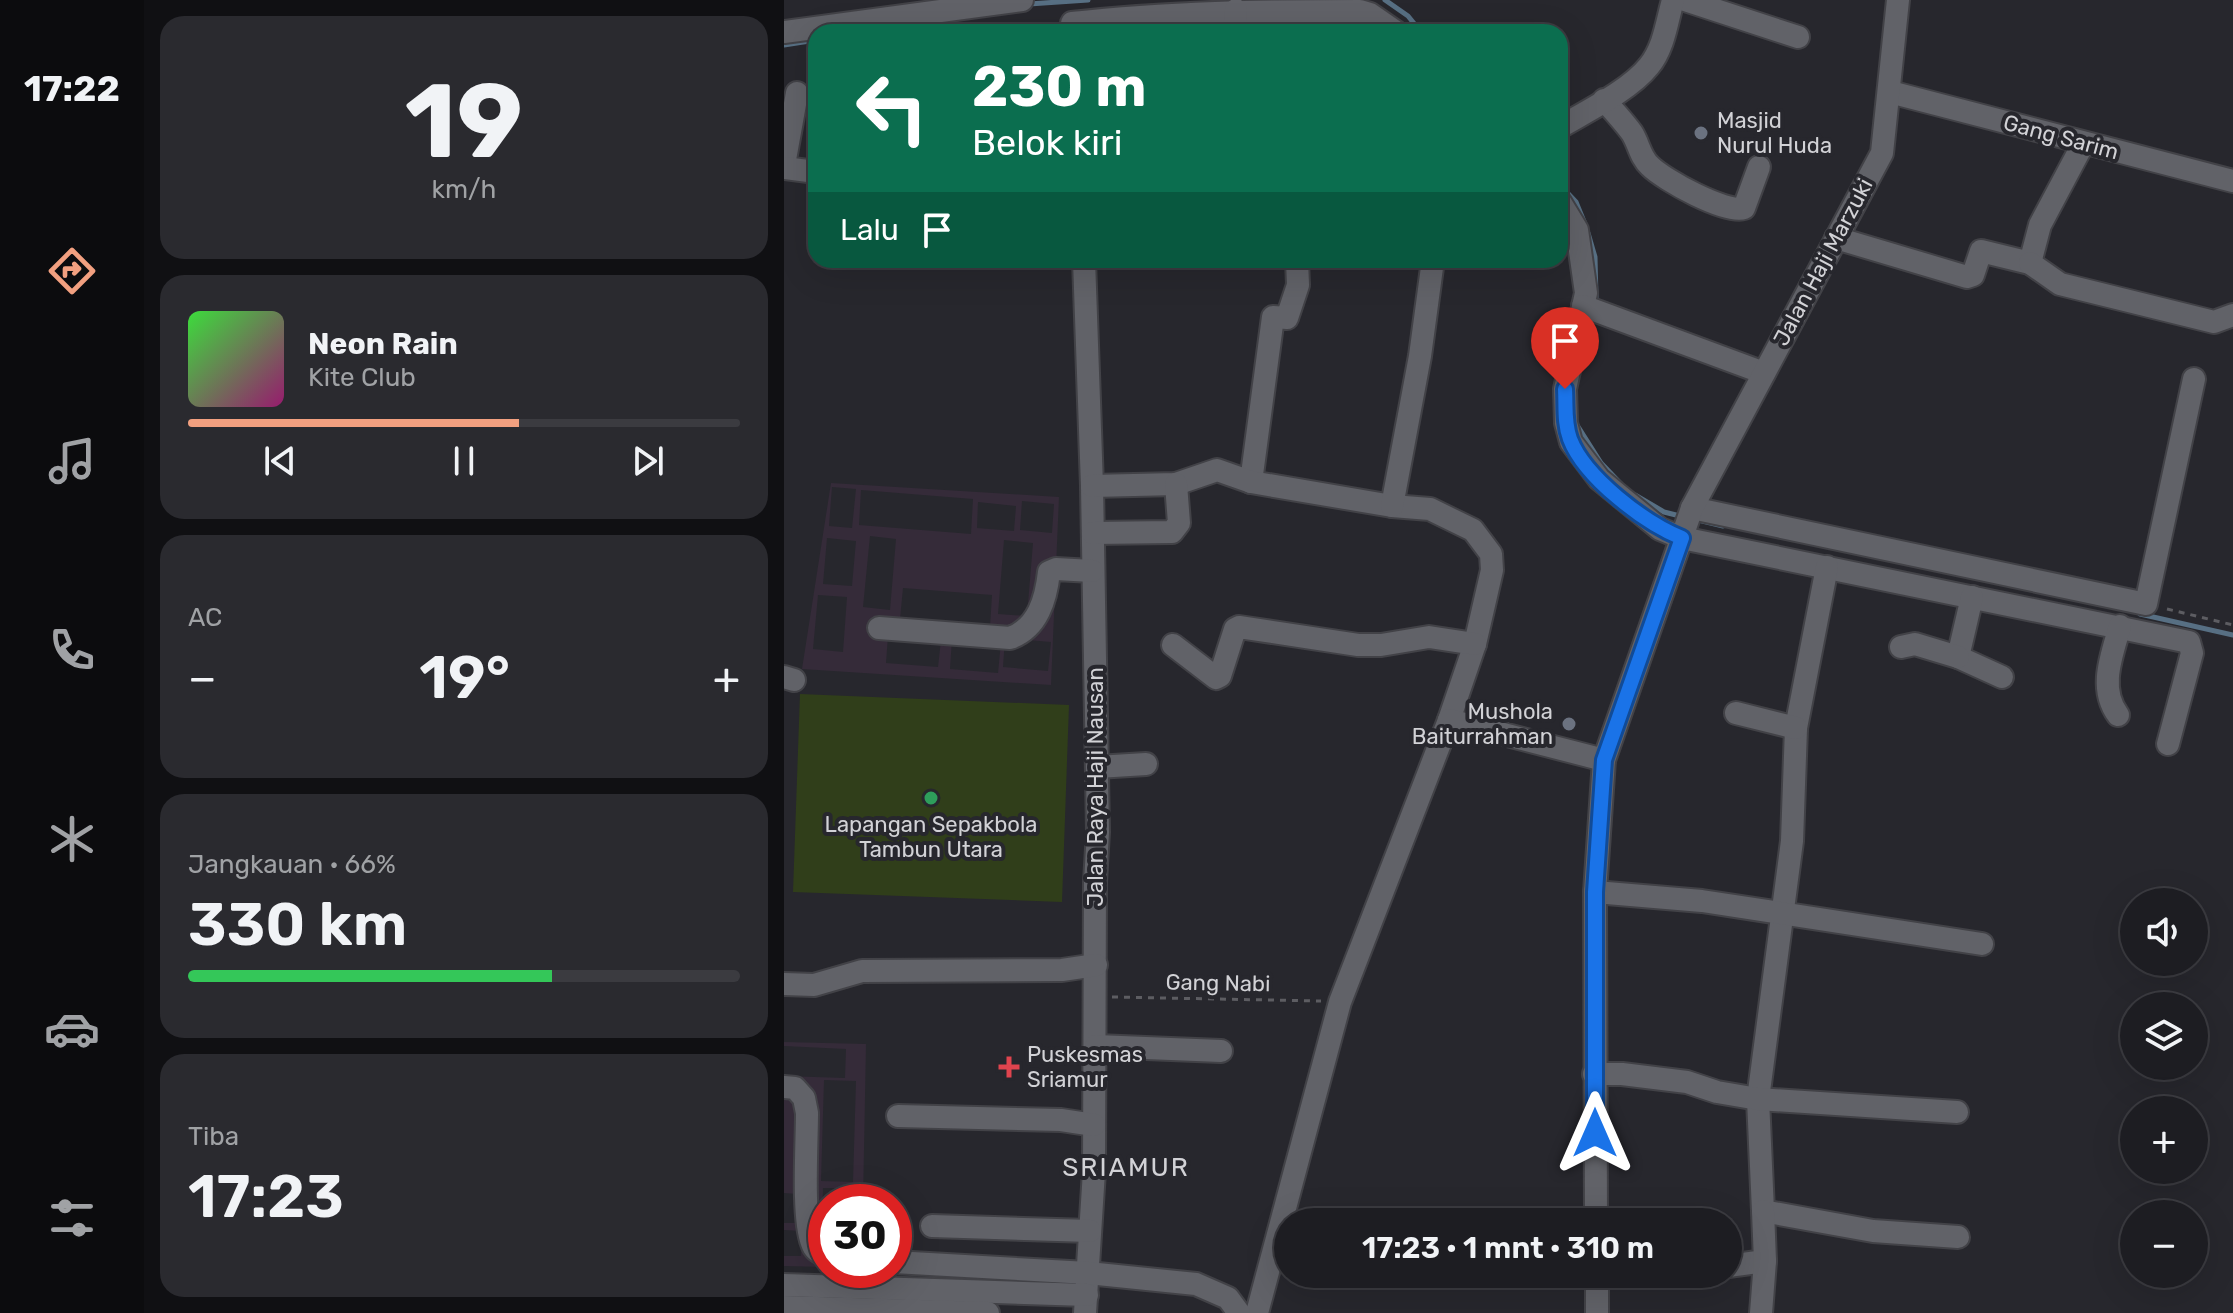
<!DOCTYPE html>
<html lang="id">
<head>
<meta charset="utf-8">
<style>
  :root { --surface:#1d1d22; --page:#2a2a2f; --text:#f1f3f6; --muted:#a0a2a5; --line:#3b3b40; --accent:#f2a080 }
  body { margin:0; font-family:Rubik,sans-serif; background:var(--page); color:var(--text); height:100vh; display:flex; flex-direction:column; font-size:30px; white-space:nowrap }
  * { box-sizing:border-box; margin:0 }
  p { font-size:26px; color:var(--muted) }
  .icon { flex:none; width:44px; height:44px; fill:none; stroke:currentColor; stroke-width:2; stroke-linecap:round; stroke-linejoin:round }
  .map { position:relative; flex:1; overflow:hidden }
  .side { display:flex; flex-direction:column; gap:16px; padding:16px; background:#101013; width:640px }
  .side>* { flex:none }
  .banner { position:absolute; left:24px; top:24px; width:760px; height:244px; border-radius:24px; box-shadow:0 8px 32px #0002,0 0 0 2px var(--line); background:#0b6e4f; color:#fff; overflow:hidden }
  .tools { position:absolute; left:1336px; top:888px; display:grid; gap:16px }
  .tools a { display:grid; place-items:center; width:88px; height:88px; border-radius:50%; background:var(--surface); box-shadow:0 8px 32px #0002,0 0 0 2px var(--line); font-size:40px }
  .speed { position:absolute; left:24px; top:1184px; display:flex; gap:16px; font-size:40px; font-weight:700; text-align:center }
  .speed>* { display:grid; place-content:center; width:104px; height:104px; border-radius:50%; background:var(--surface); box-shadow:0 8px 32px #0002,0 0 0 2px var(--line); line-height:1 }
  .speed .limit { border:12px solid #d22; background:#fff; color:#111 }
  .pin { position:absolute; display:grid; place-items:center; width:68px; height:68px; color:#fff; margin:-82px -34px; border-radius:50% 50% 50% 0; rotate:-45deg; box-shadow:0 0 8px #0007 }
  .pin .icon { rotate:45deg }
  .me { position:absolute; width:88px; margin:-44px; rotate:0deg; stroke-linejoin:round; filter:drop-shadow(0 0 6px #0008) }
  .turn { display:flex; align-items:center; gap:28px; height:168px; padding:0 32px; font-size:36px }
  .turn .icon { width:104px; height:104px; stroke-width:2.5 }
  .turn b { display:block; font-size:56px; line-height:68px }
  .then { display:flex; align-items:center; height:76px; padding:0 32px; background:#0003; gap:16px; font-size:30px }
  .big { font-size:60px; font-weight:600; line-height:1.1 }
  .side .card { flex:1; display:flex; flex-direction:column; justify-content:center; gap:12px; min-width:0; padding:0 28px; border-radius:24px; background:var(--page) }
  .side .dial { align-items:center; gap:0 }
  .dial b { font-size:104px; line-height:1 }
  .song { display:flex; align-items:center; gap:24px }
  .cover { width:96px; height:96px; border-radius:12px; background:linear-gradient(135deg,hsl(120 70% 55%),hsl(320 70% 35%)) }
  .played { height:8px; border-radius:4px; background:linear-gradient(90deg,var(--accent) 60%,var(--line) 60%) }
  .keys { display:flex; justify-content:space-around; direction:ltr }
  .heat { display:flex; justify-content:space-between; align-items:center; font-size:44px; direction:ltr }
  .charge { height:12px; border-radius:6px; background:linear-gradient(90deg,#34c759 66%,var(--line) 0) }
  .trip { position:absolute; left:490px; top:1208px; width:468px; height:80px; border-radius:40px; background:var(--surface); box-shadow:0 8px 32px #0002,0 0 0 2px var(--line); font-weight:600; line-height:80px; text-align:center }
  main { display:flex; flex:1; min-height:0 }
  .tab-bar { display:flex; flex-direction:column; width:144px; justify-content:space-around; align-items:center; background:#0c0c0e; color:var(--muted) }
  .tab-bar .icon { width:56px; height:56px }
  .tab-bar .current { color:var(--accent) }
  .tab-bar b { font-size:36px; color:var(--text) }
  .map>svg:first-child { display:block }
  .education { fill:#352b39; fill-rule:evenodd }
  .pitch { fill:#303e1a }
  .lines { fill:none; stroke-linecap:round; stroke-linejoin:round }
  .stream { stroke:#576f83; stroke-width:5 }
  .minor-casing { stroke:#424247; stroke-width:26 }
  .path { stroke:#5d5d62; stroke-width:3; stroke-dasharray:6 6; stroke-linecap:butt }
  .minor { stroke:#616268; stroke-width:22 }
  .route-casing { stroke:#114b97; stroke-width:20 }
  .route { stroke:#1a73e8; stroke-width:14 }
  .worship-dot { fill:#6b7280; stroke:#27272d; stroke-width:3 }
  .leisure-dot { fill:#2e9e5b; stroke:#27272d; stroke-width:3 }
  .health-dot { fill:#e0444e; stroke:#27272d; stroke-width:3 }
  .labels { text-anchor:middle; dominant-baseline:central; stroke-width:8; stroke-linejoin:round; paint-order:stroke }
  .poi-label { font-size:22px; fill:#d2d2d6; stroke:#27272d; text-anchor:start }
  .street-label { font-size:22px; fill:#d2d2d6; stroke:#27272d }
  .quarter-label { font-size:26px; letter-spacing:2px; fill:#d2d2d6; stroke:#27272d }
</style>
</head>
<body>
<main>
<nav class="tab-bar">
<b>17:22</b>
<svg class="icon current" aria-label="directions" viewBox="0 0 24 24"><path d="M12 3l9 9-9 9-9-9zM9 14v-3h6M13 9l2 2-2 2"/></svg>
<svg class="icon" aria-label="music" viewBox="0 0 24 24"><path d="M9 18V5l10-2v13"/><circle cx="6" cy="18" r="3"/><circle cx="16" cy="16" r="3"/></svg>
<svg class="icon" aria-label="phone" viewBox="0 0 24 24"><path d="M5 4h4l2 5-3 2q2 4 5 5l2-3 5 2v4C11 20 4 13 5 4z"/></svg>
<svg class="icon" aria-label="climate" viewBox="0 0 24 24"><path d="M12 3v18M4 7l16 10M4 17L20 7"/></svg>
<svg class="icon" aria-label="car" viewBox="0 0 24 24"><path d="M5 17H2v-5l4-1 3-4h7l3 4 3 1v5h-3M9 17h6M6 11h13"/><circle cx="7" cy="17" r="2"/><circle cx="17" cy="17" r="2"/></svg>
<svg class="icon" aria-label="filters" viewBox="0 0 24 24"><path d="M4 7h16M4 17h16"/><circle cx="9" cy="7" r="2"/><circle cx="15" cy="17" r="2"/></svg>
</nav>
<section class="side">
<div class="card dial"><b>19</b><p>km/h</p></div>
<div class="card">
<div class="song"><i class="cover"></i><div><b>Neon Rain</b><p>Kite Club</p></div></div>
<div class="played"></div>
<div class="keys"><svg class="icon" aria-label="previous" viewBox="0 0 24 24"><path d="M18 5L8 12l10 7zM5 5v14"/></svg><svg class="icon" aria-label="pause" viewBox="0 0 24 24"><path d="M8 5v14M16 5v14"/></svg><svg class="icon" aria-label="next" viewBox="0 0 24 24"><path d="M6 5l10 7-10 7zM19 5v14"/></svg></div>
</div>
<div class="card"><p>AC</p>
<div class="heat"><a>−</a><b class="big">19°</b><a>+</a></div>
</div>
<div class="card"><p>Jangkauan · 66%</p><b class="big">330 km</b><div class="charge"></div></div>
<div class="card"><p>Tiba</p><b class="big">17:23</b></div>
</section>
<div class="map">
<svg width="1449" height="1313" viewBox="0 0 1449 1313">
  <rect width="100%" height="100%" fill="#27272d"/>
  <g class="education">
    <path d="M47 483 275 497 267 685 18 669ZM48 487 72 489 68 528 45 526ZM77 490 189 499 187 534 75 525ZM238 501 270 504 268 533 236 530ZM194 502 232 506 230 531 193 528ZM86 536 112 539 106 610 79 607ZM43 538 72 541 68 586 39 584ZM220 540 249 543 243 616 214 614ZM119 588 208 595 206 627 116 619ZM34 595 63 597 59 652 29 649ZM104 636 157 640 154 667 102 663ZM221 638 267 642 264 671 219 667ZM168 639 217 642 214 673 166 669Z"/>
    <path d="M0 1042 82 1044 79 1202H68V1188H39L37 1242 42 1243V1267L0 1266V1256H17L18 1231 0 1230V1223H12L13 1194 0 1193V1076L61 1078 62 1049 0 1046ZM40 1080 72 1081 69 1182 37 1181Z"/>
  </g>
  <polygon class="pitch" points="16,694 285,705 278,902 9,892"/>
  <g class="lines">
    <g class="stream">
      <polyline points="601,0 624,16 637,32"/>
      <polyline points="245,4 304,0"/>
      <polyline points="0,45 32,40"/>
      <polyline points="776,185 792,202 801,224"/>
      <polyline points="804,233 811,257 812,298"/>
      <polyline points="803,341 808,316"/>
      <polyline points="793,425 817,463 837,484"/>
      <polyline points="851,495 880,512 900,517"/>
      <polyline points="910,519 939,526"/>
      <polyline points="1356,614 1449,635"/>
    </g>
    <defs>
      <g id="minor">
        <polyline points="901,0 1014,37"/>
        <path d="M288 23C384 12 479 11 576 11L586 14 612 32"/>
        <polyline points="0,32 238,0"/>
        <polyline points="450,32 452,10"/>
        <polyline points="1106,92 1449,181"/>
        <path d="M820 100C830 111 840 122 848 133 855 144 856 157 866 166 880 180 942 214 960 208L975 167"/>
        <path d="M776 127C803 111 846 90 865 66 880 48 883 21 889 0"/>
        <polyline points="0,165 13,93"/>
        <polyline points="0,168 32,172"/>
        <polyline points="776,202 793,230 802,293 781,389 782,423 787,442 815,479 876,529 898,538 1405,642 1408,653 1384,744"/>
        <polyline points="1052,238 1183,277 1189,275 1197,251 1246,263 1256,225 1299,144"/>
        <polyline points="300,260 308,486 314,832 311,882 310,1171 301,1313"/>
        <polyline points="1246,263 1276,284 1430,322 1449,315"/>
        <polyline points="799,306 980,373"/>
        <polyline points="467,482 489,317 503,318 514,285 513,260"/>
        <polyline points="308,486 392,484 433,470 467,482 608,506 646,509 689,530 707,554 708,570 691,644 665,720 556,1002 473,1313"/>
        <polyline points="608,506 636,356 649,260"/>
        <polyline points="908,508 1362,604 1410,379"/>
        <polyline points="309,533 388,532 395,523 392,484"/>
        <polyline points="1043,567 1012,728 1008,841 974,1099 979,1211 1089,1231 1174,1237"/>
        <polyline points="1188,597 1174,657 1218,677"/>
        <path d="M95 628 226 638C254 628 262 599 265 572L272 569 308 571"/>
        <polyline points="389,645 432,678 436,676 451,629 455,627 574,645 597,645 645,637 691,644"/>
        <polyline points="1117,647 1131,644 1174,657"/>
        <polyline points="0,677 10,680"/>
        <polyline points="952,713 1012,728"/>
        <path d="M1334 715C1314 688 1328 655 1336 626"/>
        <polyline points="665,720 820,760"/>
        <polyline points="313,767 362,764"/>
        <polyline points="811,892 918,901 1198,944"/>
        <polyline points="0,984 30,985 78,971 278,970 312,965"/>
        <polyline points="312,1046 437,1051"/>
        <polyline points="810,1074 838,1074 903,1082 933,1092 974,1099 1173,1112"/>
        <path d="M0 1087 11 1088 20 1098 23 1113C23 1144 18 1217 28 1243 30 1250 35 1253 42 1255"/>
        <polyline points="114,1116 277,1120 310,1125"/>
        <polyline points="812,1222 811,892 820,760 908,508 1098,153 1114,0"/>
        <polyline points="148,1226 306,1231"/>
        <polyline points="110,1262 304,1273 412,1284 444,1298 455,1313"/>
        <polyline points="944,1266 981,1261"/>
        <polyline points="813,1274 813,1313"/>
        <polyline points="0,1285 303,1295"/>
        <polyline points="0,1307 204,1313"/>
        <polyline points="977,1313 981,1261 979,1211"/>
      </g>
    </defs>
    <use href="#minor" class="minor-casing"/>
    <g class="path">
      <polyline points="1383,609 1449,625"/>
      <polyline points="328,997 537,1001"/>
    </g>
    <use href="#minor" class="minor"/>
  </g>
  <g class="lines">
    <defs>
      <path id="route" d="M781 389C782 406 780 423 786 439 801 478 861 523 898 538L820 760 811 892V1133"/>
    </defs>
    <use href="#route" class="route-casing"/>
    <use href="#route" class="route"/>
  </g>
  <g class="worship-dot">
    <circle cx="917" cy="133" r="8"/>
    <circle cx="785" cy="724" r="8"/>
  </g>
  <circle class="leisure-dot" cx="147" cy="798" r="8"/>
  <path class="health-dot" d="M221 1055h8v8h8v8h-8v8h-8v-8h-8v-8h8z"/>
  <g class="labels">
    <g class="poi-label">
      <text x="933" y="120">Masjid<tspan x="933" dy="25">Nurul Huda</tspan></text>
      <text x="769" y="711" text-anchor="end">Mushola<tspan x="769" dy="25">Baiturrahman</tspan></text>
      <text x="147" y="824" text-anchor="middle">Lapangan Sepakbola<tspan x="147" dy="25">Tambun Utara</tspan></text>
      <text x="243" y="1054">Puskesmas<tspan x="243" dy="25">Sriamur</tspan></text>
    </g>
    <g class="street-label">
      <text transform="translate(1277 137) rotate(15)">Gang Sarim</text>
      <text transform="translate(1039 262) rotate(-62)">Jalan Haji Marzuki</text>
      <text transform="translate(311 787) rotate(-90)">Jalan Raya Haji Nausan</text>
      <text transform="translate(434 983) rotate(1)">Gang Nabi</text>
    </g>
    <g class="quarter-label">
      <text x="342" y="1167">SRIAMUR</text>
    </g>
  </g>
</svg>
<div class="tools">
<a><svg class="icon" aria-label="sound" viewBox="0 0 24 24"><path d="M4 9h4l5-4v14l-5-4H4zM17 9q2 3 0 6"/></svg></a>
<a><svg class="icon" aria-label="layers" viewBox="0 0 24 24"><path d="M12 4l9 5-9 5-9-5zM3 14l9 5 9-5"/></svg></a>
<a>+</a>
<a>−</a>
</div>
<div class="speed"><div class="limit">30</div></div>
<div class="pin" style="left:781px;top:389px;background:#d93025"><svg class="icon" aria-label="arrive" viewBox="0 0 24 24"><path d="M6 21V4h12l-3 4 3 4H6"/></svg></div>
<svg class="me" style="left:811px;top:1133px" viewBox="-20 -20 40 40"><path d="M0-17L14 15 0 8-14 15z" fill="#1a73e8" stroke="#fff" stroke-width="4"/></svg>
<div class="trip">17:23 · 1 mnt · 310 m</div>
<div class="banner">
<div class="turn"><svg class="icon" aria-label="left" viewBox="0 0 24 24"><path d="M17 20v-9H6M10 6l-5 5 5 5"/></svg><div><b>230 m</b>Belok kiri</div></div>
<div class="then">Lalu<svg class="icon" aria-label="arrive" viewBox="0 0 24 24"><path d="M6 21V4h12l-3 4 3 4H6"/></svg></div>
</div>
</div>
</main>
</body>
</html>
